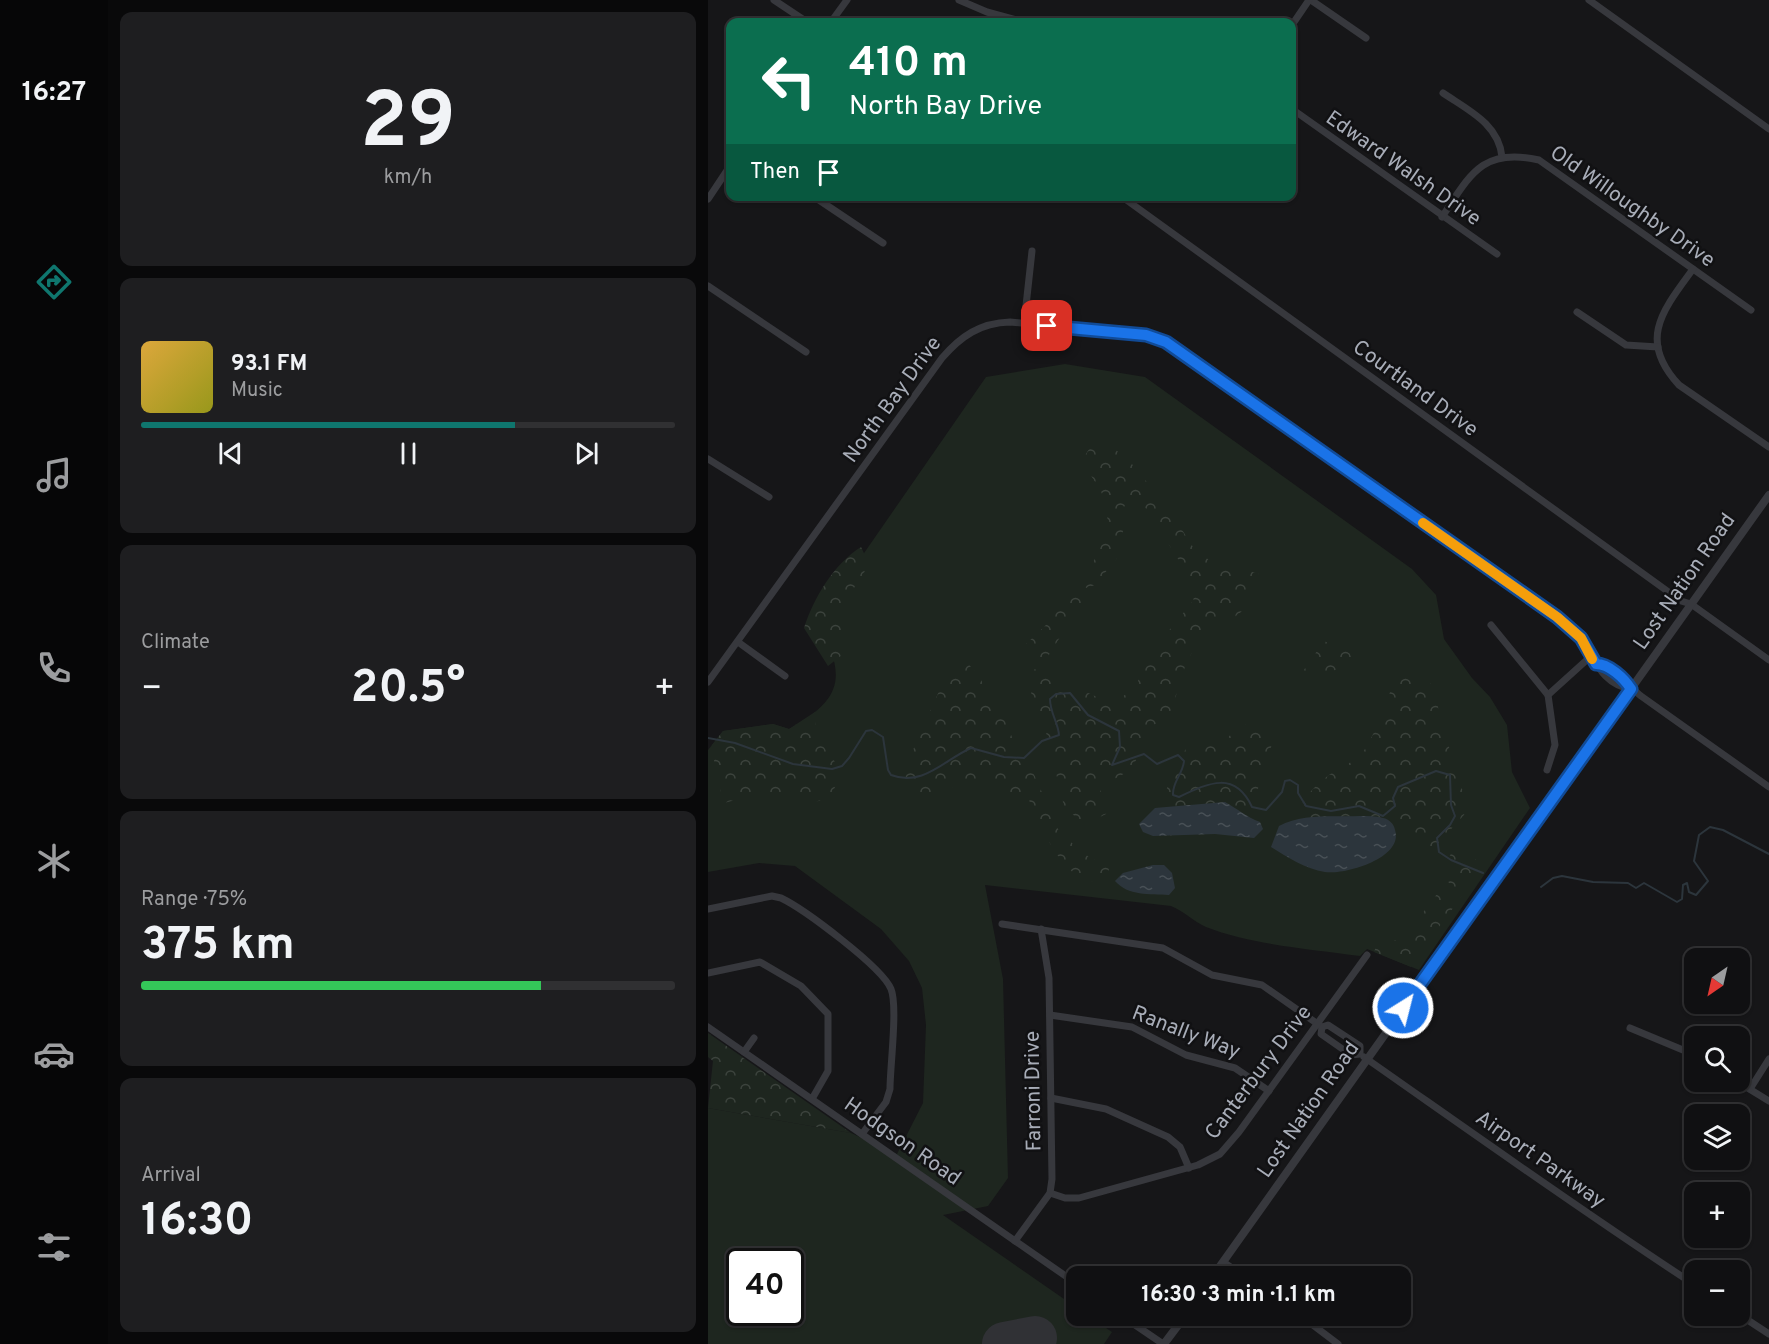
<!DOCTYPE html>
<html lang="en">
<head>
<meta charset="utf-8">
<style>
  :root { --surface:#101012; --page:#1e1e20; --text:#f1f3f6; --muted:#9c9d9f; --line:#303032; --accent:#0f766e }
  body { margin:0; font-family:Overpass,sans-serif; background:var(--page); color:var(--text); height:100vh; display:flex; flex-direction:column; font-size:22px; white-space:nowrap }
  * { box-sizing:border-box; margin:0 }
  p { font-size:20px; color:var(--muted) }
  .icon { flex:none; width:33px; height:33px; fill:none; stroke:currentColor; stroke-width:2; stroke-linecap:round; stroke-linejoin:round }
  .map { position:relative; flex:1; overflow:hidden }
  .sheet { display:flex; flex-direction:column; gap:12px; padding:12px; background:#09090a; width:600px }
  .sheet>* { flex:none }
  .top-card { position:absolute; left:18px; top:18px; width:570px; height:183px; border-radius:12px; box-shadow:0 2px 4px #0004,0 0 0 2px var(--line); background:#0b6e4f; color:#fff; overflow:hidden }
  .needle { width:39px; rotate:214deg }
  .tools { position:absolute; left:976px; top:948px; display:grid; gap:12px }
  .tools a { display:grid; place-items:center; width:66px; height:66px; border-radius:12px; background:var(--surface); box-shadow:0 2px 4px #0004,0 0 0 2px var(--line); font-size:30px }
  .speed { position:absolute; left:18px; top:1248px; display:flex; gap:12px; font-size:30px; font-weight:700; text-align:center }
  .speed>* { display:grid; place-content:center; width:78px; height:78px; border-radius:50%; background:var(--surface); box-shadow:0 2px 4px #0004,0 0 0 2px var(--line); line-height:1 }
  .speed .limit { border:3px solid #111; border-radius:9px; background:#fff; color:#111 }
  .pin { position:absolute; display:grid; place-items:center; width:51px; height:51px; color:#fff; margin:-26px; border-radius:12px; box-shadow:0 3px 9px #0006 }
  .me { position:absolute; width:66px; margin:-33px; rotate:36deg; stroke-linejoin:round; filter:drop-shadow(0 0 4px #0008) }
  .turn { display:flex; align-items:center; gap:21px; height:126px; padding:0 24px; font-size:27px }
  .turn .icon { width:78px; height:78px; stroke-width:2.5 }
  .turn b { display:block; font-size:42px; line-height:51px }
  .then { display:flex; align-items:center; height:57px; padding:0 24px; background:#0003; gap:12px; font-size:22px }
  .big { font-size:45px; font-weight:700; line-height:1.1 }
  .sheet .card { flex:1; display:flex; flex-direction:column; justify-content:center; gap:9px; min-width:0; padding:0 21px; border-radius:12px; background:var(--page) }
  .sheet .dial { align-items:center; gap:0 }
  .dial b { font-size:78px; line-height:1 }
  .song { display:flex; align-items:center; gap:18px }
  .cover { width:72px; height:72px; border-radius:9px; background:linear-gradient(135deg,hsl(40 70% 55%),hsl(60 70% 35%)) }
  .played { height:6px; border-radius:3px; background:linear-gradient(90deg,var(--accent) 70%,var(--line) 70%) }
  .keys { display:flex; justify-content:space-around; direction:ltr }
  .heat { display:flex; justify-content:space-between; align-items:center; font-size:33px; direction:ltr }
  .charge { height:9px; border-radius:4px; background:linear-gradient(90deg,#34c759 75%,var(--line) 0) }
  .trip { position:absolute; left:358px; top:1266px; width:345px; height:60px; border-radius:12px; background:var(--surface); box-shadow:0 2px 4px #0004,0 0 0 2px var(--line); font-weight:700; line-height:60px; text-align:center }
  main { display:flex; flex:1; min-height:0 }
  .menu { display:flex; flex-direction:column; width:108px; justify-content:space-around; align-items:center; background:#060607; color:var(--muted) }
  .menu .icon { width:42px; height:42px }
  .menu .current { color:var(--accent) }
  .menu b { font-size:27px; color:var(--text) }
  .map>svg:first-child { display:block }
  .grass { fill:#1e261f; fill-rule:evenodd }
  .forest { fill:url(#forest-crowns) }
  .water { fill:url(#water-ripples) }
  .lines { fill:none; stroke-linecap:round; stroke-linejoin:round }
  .stream { stroke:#2c353c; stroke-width:2 }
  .taxiway { stroke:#303135; stroke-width:16 }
  .runway { stroke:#303135; stroke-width:44 }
  .minor { stroke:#37383d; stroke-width:7 }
  .tertiary { stroke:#37383d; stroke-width:8 }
  .route-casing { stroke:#114b97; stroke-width:15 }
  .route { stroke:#1a73e8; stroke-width:10 }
  .slow { stroke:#f59e0b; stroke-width:10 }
  .labels { text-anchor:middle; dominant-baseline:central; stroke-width:5; stroke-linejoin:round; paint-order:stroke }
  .street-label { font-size:21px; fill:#a8adb8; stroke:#111113 }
</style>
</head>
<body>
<main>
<nav class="menu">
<b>16:27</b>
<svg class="icon current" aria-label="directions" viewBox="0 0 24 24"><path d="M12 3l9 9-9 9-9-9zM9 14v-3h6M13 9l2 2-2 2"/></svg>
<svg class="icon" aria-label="music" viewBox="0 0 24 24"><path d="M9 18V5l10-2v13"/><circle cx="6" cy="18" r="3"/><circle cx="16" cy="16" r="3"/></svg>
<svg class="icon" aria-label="phone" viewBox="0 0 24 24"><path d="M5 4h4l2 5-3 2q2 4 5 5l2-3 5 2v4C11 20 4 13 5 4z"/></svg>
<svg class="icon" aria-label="climate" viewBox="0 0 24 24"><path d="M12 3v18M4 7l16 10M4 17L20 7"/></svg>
<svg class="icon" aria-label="car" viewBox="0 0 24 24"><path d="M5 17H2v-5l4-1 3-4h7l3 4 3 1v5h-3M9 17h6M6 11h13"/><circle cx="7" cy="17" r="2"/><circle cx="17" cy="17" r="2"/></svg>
<svg class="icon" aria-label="filters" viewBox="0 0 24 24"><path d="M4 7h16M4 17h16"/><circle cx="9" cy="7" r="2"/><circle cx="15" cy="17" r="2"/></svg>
</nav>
<section class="sheet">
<div class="card dial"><b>29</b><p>km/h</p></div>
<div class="card">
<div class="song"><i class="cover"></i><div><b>93.1 FM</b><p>Music</p></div></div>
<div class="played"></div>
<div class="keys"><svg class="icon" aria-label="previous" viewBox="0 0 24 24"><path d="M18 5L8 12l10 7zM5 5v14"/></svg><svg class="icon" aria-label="pause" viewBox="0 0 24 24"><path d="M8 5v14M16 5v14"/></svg><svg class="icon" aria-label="next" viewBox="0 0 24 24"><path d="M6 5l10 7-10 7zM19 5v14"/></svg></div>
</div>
<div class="card"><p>Climate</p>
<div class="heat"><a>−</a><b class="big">20.5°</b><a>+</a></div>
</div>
<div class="card"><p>Range · 75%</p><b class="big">375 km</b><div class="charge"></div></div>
<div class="card"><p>Arrival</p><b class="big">16:30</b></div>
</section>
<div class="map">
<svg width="1061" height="1344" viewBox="0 0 1061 1344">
  <defs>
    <pattern id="forest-crowns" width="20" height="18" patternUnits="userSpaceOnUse" patternTransform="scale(1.5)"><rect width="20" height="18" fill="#1e261f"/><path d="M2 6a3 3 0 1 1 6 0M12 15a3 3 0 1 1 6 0" fill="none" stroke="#3c433d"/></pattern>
    <pattern id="water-ripples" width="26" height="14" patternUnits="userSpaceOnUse" patternTransform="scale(1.5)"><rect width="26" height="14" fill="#2c353c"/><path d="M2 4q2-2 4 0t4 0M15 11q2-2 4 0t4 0" fill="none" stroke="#485056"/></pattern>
  </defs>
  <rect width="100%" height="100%" fill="#161618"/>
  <path class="grass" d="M357 364 437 377 704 569 728 595 736 639 764 678 782 697 799 725 804 772 822 808 711 970 659 949 652 956C604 949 544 945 498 927 486 922 476 911 463 906L277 885 295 979 300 1178 280 1206 235 1215 369 1308V1316H380L404 1332 396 1344H0V1108L143 1133 189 1154 215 1103 218 1025 214 988 201 961 173 929 87 866 51 863 0 872V750L15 731 65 724 81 729C137 698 138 675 109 621L278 377ZM32 1262H82V1312H32Z"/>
  <g class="forest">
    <path d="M395 443 408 450 426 466 462 511 485 547 512 569H535L551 574C547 584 544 597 539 605 531 619 501 628 488 646 470 671 471 702 456 723L447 724 433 733C435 762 419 779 390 783L400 813 376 825 356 806 336 724 327 708 319 676 327 669 389 697 403 701 414 697 428 687 437 660 485 601 487 592 482 578 441 513 433 502 423 497 416 507 414 552 387 585 378 588 373 580C388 561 402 533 399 509 397 492 382 477 375 462 379 450 382 445 395 443Z"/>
    <path d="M153 547C169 576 142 583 136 607 132 622 135 639 134 655L120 666 96 628C106 597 126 564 153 547Z"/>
    <polygon points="367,590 375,593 377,597 339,658 337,667 324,656 317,645 337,626"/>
    <polygon points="616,641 642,653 644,660 638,666 589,684 591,677"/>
    <path d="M258 661 273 679 278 694 299 724 305 740 325 772 350 829 371 850 384 859 402 865 398 880C357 892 333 825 319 796L299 791 281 779 256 780 237 792 213 796 198 790 197 768 232 689 248 670 250 662Z"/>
    <path d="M695 665 720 681 728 690 731 715 759 805 756 815 722 852 713 850 711 836 705 830 685 824 676 818 652 816 587 819C592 800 608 784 624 773 636 764 648 763 657 749 664 738 674 715 679 703 684 688 683 677 695 665Z"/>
    <path d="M107 712C105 735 118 753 134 769L125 792 111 801 101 802 81 796 47 795 16 803 8 774 4 745 15 731 65 724 81 729Z"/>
    <polygon points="546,719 565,741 549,792 537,817 528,808 456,810 459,788 479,746 514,741"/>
    <polygon points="752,848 775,865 736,921 711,949 703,967 666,952 669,944 688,940 704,927 729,894 742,887 736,866 744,852"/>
    <polygon points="0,1033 143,1133 0,1108 5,1061 0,1057"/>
  </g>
  <g class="water">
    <path d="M517 802C530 809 538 817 552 822L555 829 546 838 507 834 445 836 435 832 431 824 447 808Z"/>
    <path d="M652 816C659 816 668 816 675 818 681 819 686 824 687 830 696 858 637 875 617 872 598 869 579 857 563 847L571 826C595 813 625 817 652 816Z"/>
    <path d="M445 865H456L464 873 467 888 461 895C442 894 420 896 407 881L415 873Z"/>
  </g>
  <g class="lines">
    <g class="stream">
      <path d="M0 738 27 743 85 764 124 769 134 766 141 758 158 731 164 730 175 737 180 770 183 775C215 787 236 760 263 748L296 757 316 758 334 741 351 735C350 722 342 713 342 699L348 694 362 693 380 715 411 731 412 747 404 765 436 754 449 764 470 755 476 761C475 774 464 782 465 795L471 797C502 782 527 771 544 807L558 810 574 792 577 781 582 780 590 785V793L598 806 623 811 651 806 675 816 687 806 685 798 690 787 728 771 742 775 743 805 747 816 742 825 729 838 731 852 743 860 775 873"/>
      <polyline points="833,887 845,878 854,876 885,882 920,883 928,888 936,883 969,902 974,899 975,885 979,883 981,892 988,895 1000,881 986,861 991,835 1002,827 1015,830 1061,854"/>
    </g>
    <polyline class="taxiway" points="323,1344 327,1338"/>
    <polyline class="runway" points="296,1344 327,1338"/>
    <g class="minor">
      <polyline points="66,0 99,22"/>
      <polyline points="251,0 279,12 316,22"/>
      <polyline points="603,0 658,38"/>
      <polyline points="881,0 1061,129"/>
      <polyline points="123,22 139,0"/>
      <polyline points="584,25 601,0"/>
      <path d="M735 93C760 110 791 124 794 157"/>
      <polyline points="584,109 789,254"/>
      <polyline points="105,196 175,243"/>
      <polyline points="413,196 973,601 983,604 1061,660"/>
      <polyline points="0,199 22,166"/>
      <path d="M734 217C762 175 774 147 831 160L1043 310"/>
      <path d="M985 269C955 310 929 340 971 385L1061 447"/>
      <polyline points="0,286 98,352"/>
      <polyline points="869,312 918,345 950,347"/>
      <polyline points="316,324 324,251"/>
      <polyline points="0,459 61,497"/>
      <polyline points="783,625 840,695 847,745 839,770"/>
      <polyline points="30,642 77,676"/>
      <path d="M888 664C906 664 920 686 933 696L1061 787"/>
      <path d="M0 682 234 358C253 336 272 323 302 322L438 335 457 342 849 617C857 623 868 631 874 640 888 661 894 684 923 689"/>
      <polyline points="840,695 882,657"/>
      <path d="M0 909 64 896 73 898C96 909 174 967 183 989 190 1006 182 1067 182 1089L178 1102 154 1134"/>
      <polyline points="294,924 455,948 504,975 554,985 614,1027 620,1025 652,1046 652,1054 643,1055 613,1034 614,1027"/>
      <polyline points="0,973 52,962 93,986 120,1014 120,1071 104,1099"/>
      <polyline points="342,1015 424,1027 478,1055 527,1068 561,1091"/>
      <polyline points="0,1027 369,1284"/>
      <polyline points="922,1028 987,1055"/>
      <polyline points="36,1052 46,1038"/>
      <path d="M656 1057C766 1134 875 1212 987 1285"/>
      <polyline points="1030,1082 1061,1101"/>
      <polyline points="1042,1089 1061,1059"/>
      <polyline points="343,1098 398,1109 460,1137 472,1147 481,1168"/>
      <polyline points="342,1193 357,1198 371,1198 490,1165 512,1154 531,1132 659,955"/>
      <polyline points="307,1241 342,1193 344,1179 341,978 333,929"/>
      <polyline points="515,1262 536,1276"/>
      <polyline points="1032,1315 1061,1334"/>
      <polyline points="414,1316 455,1344"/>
      <polyline points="593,1316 630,1344"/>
    </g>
    <g class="tertiary">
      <polyline points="505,1276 1061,495"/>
      <polyline points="456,1344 477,1316"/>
    </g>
  </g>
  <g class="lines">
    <defs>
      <path id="route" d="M339 326 438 335 458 342 849 617 873 638 888 664C901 664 916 678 923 689L695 1008"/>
    </defs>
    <use href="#route" class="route-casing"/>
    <use href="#route" class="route"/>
    <polyline class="slow" points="715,523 849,617 873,638 884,659"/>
  </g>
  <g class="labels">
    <g class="street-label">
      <text transform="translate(695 169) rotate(35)">Edward Walsh Drive</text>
      <text transform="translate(924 207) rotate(35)">Old Willoughby Drive</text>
      <text transform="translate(707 389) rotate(36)">Courtland Drive</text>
      <text transform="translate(185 400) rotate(-54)">North Bay Drive</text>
      <text transform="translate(977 582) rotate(-55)">Lost Nation Road</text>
      <text transform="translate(478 1033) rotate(21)">Ranally Way</text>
      <text transform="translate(551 1073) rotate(-53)">Canterbury Drive</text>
      <text transform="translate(326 1091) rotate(-91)">Farroni Drive</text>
      <text transform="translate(601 1110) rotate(-55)">Lost Nation Road</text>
      <text transform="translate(194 1142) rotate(35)">Hodgson Road</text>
      <text transform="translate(832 1160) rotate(35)">Airport Parkway</text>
    </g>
  </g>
</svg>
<div class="tools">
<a><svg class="needle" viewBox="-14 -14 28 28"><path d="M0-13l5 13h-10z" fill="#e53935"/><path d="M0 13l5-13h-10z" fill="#9c9d9f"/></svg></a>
<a><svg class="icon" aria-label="search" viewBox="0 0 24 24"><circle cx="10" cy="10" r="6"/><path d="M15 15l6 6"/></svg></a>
<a><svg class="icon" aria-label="layers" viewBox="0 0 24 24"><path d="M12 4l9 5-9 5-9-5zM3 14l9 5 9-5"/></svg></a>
<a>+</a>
<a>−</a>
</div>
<div class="speed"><div class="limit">40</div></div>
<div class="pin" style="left:339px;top:326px;background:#d93025"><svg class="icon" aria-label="arrive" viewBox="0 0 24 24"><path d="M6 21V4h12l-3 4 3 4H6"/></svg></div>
<svg class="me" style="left:695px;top:1008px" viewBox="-20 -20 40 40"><circle r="17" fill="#1a73e8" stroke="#fff" stroke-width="3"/><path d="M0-11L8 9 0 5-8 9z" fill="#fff"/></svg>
<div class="trip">16:30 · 3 min · 1.1 km</div>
<div class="top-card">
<div class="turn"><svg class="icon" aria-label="left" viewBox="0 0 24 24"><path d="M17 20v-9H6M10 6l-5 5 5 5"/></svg><div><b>410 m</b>North Bay Drive</div></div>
<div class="then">Then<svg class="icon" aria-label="arrive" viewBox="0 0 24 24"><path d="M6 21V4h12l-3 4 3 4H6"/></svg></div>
</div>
</div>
</main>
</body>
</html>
